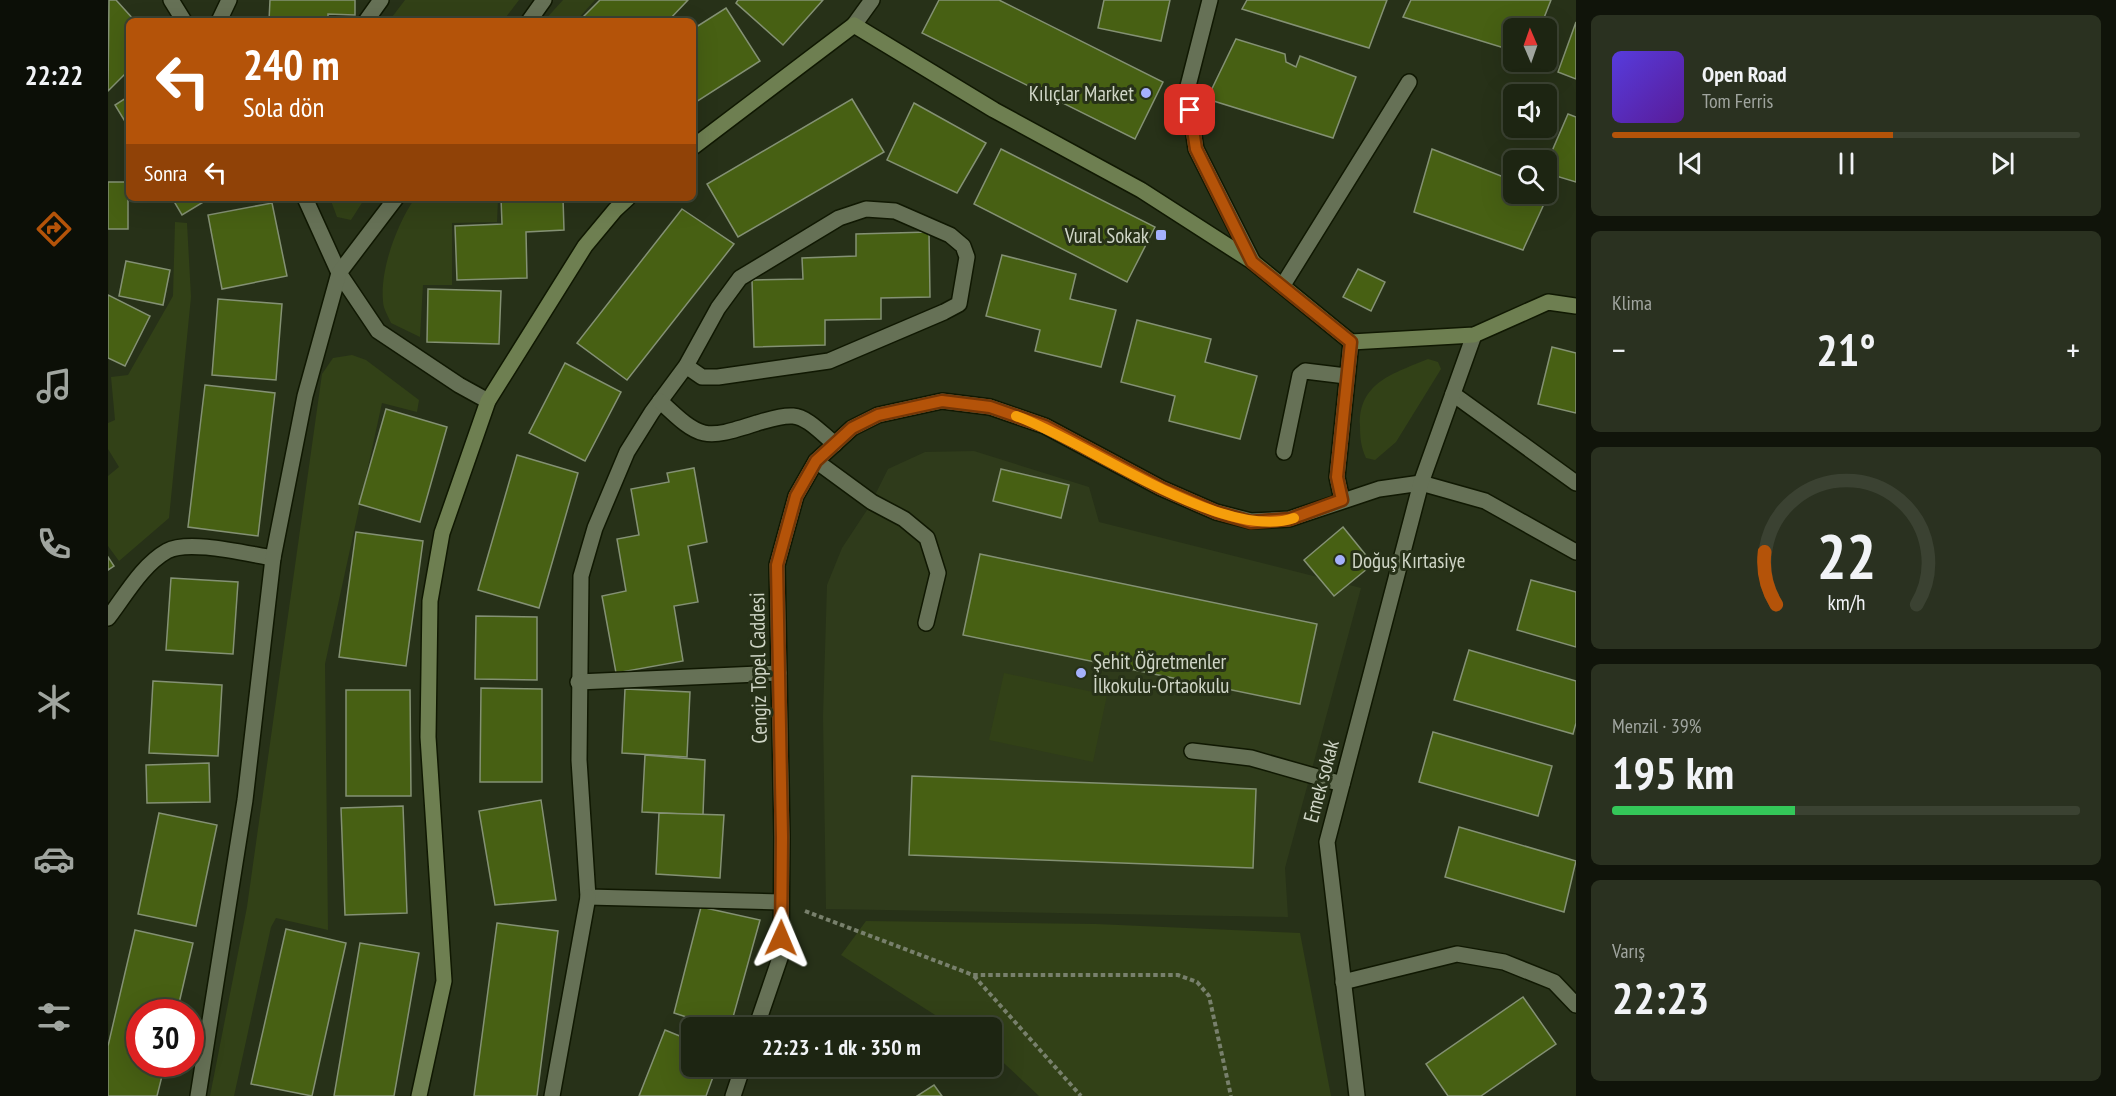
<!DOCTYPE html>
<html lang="tr">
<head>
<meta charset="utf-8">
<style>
  :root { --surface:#1d2512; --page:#2a3120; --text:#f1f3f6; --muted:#a0a59f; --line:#3b4232; --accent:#b45309 }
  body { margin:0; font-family:"PT Sans Narrow",sans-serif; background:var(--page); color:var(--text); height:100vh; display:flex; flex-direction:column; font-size:22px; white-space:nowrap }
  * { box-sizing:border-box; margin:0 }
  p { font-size:20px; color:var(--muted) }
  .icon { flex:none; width:33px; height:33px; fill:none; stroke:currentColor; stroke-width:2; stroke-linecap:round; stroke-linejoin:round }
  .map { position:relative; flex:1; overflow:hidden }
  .drawer { display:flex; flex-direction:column; gap:15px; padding:15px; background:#10140a; width:540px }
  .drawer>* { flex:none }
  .guide { position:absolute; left:18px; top:18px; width:570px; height:183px; border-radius:9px; box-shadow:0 6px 24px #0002,0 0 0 2px var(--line); background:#b45309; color:#fff; overflow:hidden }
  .needle { width:39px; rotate:358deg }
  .buttons { position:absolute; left:1395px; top:18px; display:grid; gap:12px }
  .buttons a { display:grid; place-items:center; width:54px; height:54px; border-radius:9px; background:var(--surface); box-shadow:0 6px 24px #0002,0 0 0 2px var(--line); font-size:30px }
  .speed { position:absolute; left:18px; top:999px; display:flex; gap:12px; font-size:30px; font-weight:700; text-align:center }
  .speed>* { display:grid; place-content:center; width:78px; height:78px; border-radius:50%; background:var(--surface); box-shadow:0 6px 24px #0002,0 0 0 2px var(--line); line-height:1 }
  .speed .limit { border:9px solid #d22; background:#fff; color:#111 }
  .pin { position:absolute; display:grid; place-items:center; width:51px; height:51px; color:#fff; margin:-26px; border-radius:12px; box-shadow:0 3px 9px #0006 }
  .me { position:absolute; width:66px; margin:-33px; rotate:1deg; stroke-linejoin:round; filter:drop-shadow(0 0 4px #0008) }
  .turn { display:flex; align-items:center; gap:21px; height:126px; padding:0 18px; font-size:27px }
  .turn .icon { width:78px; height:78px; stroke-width:2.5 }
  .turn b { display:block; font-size:42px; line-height:51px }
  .then { display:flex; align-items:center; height:57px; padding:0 18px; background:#0003; gap:12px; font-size:22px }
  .big { font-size:45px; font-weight:600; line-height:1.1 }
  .drawer .tile { flex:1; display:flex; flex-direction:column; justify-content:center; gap:9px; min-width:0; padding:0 21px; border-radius:9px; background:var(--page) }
  .drawer .dial { align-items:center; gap:0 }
  .dial svg { height:156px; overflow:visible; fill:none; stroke:var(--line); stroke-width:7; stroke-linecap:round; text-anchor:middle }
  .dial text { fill:var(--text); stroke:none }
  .song { display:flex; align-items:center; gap:18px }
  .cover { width:72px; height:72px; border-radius:9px; background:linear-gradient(135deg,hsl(250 70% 55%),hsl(270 70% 35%)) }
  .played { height:6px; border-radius:3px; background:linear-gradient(90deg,var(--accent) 60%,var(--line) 60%) }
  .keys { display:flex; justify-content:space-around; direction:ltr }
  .heat { display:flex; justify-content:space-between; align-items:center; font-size:33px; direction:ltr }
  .charge { height:9px; border-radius:4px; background:linear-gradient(90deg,#34c759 39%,var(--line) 0) }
  .trip { position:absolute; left:573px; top:1017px; width:321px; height:60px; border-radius:9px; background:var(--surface); box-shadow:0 6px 24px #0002,0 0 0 2px var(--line); font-weight:600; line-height:60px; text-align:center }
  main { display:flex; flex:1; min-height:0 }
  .tabs { display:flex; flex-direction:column; width:108px; justify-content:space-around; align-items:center; background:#0c0f07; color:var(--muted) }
  .tabs .icon { width:42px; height:42px }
  .tabs .selected { color:var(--accent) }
  .tabs b { font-size:27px; color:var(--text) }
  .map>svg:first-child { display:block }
  .built { fill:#2f3b1b }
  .green { fill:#324117 }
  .building { fill:#476013; stroke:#849174; stroke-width:1.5 }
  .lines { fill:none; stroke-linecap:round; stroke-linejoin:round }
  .lane-casing { stroke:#101802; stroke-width:18 }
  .street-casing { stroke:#101802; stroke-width:18 }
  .secondary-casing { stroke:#101802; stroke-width:18 }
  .path { stroke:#78806c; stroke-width:4; stroke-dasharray:4.5 3; stroke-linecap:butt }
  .lane { stroke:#667156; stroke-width:15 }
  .street { stroke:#667156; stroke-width:15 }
  .secondary { stroke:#6e7f51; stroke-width:15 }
  .route-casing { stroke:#753606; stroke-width:15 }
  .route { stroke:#b45309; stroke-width:10 }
  .slow { stroke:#f59e0b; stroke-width:10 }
  .poi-dot { fill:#a5b1fc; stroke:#273118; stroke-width:2 }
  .labels { text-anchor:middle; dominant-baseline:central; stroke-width:6; stroke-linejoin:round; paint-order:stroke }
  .poi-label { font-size:21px; fill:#cfd5c6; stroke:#273118; text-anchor:end }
  .street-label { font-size:21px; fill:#cfd5c6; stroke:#273118 }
</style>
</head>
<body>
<main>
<nav class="tabs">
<b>22:22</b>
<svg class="icon selected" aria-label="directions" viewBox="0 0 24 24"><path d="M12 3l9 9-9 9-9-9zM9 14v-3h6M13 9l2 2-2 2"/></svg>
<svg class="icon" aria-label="music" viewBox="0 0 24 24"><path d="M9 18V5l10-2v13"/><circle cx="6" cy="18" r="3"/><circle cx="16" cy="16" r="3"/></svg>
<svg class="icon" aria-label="phone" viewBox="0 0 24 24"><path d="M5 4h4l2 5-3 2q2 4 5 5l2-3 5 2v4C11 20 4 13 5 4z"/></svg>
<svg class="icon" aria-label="climate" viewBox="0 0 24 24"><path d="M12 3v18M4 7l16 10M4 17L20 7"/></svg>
<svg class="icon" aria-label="car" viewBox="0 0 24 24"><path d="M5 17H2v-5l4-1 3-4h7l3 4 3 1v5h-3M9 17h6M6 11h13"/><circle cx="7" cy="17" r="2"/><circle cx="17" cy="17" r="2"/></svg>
<svg class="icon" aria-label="filters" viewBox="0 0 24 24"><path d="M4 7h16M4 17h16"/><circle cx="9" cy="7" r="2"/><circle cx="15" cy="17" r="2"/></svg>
</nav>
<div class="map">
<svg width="1468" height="1096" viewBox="0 0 1468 1096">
  <rect width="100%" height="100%" fill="#273118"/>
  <polygon class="built" points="866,451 981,487 991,522 1253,588 1177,868 1180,917 718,909 715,716 719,585 734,548 761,507 780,469 817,452"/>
  <g class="green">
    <polygon points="297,0 411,0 395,21 281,21"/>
    <polygon points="455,0 487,0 468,21 436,21"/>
    <polygon points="222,198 257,198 243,220 229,217"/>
    <path d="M307 198H339V203L390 200 389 222 344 223V285H315L312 337 283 323C280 316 275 308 275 301 272 269 289 224 307 198Z"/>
    <polygon points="67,222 79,223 83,297 61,518 11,561 0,546 0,476 11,467 0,449 0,423 7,420 3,377 20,375 65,296"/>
    <polygon points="244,355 258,360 311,400 309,412 274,403 217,664 220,930 168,918 163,927 126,1096 102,1096 139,907 214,374 225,358"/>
    <path d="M1320 359 1330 362 1333 369 1288 442 1267 460 1258 458C1253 447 1252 438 1252 426 1250 382 1287 373 1320 359Z"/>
    <polygon points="896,673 999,695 985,762 881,740"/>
    <polygon points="758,921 988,924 1192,933 1223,1096 931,1096 884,1052 884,1028 846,1027 733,955"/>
  </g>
  <g class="building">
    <polygon points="1,0 8,0 27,21 21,21 21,70 0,91"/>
    <polygon points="162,0 247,0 247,15 220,14 220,21 161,21"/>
    <polygon points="492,0 580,0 560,21 477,21 474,18"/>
    <polygon points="630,0 715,0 675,45 628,3"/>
    <polygon points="831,0 891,0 1055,82 1027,139 814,33"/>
    <polygon points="996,0 1062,0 1053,41 990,28"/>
    <polygon points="1139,0 1279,0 1261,48 1134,9"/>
    <polygon points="1303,0 1443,0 1432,28 1406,28 1406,51 1295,17"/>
    <polygon points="618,8 652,61 585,104 585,29"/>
    <polygon points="1468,22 1468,79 1450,72"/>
    <polygon points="1128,39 1177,54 1178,62 1188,67 1192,56 1248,77 1225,138 1099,99"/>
    <polygon points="21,96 21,128 7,105"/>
    <polygon points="744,99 776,152 630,237 599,184"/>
    <polygon points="806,103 878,143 849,193 779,160"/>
    <polygon points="1460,114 1468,117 1468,182 1438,173 1438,165"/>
    <polygon points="893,149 1047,227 1019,282 866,204"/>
    <polygon points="1324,149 1406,181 1406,194 1441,193 1415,250 1306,212"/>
    <rect x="0" y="182" width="20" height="47"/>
    <polygon points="64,198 102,198 74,215"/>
    <polygon points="393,198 455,198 456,230 418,232 419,278 349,280 347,226 394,224"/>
    <polygon points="164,203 179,276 114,289 100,215"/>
    <polygon points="574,209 626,244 519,380 469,343"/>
    <polygon points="821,232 822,297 773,298 773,319 717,320 717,345 646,347 644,280 695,279 694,258 748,256 748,234"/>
    <polygon points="894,255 968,274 962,299 1008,310 993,367 927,351 932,330 878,316"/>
    <polygon points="18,261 62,270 55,305 11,296"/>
    <polygon points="1250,269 1277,282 1263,311 1235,297"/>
    <polygon points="320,289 393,291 391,344 319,342"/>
    <polygon points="0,295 42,316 17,366 0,358"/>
    <polygon points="110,299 174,304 168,380 104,375"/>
    <polygon points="1029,320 1103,339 1097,362 1149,376 1132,439 1061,421 1067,396 1013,382"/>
    <polygon points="1444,347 1468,353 1468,413 1430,404"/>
    <polygon points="457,363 513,392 477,461 421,433"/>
    <polygon points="97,385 167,393 150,536 80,527"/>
    <polygon points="278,409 339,427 312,522 251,504"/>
    <polygon points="409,455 470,473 431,608 370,590"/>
    <polygon points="586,468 599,542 580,546 590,602 566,606 575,661 508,673 494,596 518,591 509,539 531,535 523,489 561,482 559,473"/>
    <polygon points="893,469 961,485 953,518 885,501"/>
    <polygon points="1235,527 1265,564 1226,596 1196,560"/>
    <polygon points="248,532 315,541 298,666 231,657"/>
    <polygon points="872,554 1209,624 1192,704 855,635"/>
    <polygon points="0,557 6,566 0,570"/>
    <polygon points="63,578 130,582 125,654 58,650"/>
    <polygon points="1423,580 1468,592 1468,647 1409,630"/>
    <polygon points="368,616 429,617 429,680 367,679"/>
    <polygon points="1361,650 1468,681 1468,723 1465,734 1346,700"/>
    <polygon points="45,681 114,685 110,756 41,753"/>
    <polygon points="373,688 434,689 434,782 372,782"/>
    <polygon points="517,689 582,692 579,757 514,753"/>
    <polygon points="238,690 302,690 303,796 238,796"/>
    <polygon points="1325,732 1444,766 1430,816 1311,782"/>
    <polygon points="537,755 597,760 595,815 534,812"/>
    <polygon points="101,763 102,802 39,803 38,765"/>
    <polygon points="804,776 1148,789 1145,868 801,855"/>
    <polygon points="433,800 448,900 387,905 371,811"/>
    <polygon points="295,806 299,913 237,915 233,808"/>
    <polygon points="51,813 109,825 88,926 30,914"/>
    <polygon points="551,813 616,815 612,878 548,874"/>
    <polygon points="1351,827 1468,861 1456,912 1337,877"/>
    <polygon points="593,907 652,920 622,1028 613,1028 566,1013"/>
    <polygon points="389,923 450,931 429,1096 366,1096"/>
    <polygon points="178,929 238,943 204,1096 143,1084"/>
    <polygon points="27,930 85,943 69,1012 32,1012 32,1064 57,1064 49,1096 0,1096 0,1046"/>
    <polygon points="252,943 311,953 286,1096 226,1096"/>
    <polygon points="1415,997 1448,1044 1373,1096 1340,1096 1318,1064"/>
    <polygon points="557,1030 584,1041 584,1066 609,1066 598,1096 531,1096"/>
    <polygon points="826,1085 834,1096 809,1096"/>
  </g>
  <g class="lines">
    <defs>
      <g id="lane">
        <polyline points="1345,394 1468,483"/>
        <polyline points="1176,452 1192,375 1197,371 1238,376"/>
        <polyline points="708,461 764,502 796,519 819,538 830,573 818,623"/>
        <polyline points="1084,751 1143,758 1234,784"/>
      </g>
      <g id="street">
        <polyline points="63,0 76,21"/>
        <polyline points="1102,0 1079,90 1088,149 1145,262"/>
        <polyline points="111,21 121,0"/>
        <polyline points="258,21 273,0"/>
        <polyline points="421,21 436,0"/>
        <polyline points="746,25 764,0"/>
        <polyline points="197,198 231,273 270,331 351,385 380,401"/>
        <polyline points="1175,285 1301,82"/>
        <polyline points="578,366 594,377 610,377 721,361 836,312 851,304 859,257 855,246 842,235 787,211 758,209 731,218 632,278 610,308 578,366 544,412 519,452 487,528 473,576 471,760 480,897 673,902"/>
        <path d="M552 401C593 440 596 440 649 423 660 420 673 415 685 416 700 417 715 435 727 444"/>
        <polyline points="1234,500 1229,477 1243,342"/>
        <path d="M0 618C17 596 34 565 59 551 81 539 139 554 165 558"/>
        <polyline points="470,682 671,673"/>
        <polyline points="1235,982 1349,954 1396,962 1446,982 1468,1005"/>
        <polyline points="648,1028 673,955 674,837 669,565 688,496 708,461 744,428 770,415 834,401 882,407 937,426 1053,488 1108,512 1143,521 1181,519 1271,489 1313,483 1377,501 1468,552"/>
        <polyline points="90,1096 137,800 165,558 197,396 231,273 288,198"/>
        <polyline points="444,1096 480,897"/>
        <polyline points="625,1096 635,1066"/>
        <polyline points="1249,1096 1219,842 1313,483 1366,335"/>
      </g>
      <g id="secondary">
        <polyline points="585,147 746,25 886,110 1033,190 1145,262 1243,342 1366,335 1440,302 1468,306"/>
        <polyline points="311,1096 336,981 320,737 322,601 334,533 380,401 477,246 507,210 520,198"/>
      </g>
    </defs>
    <use href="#lane" class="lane-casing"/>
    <use href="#street" class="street-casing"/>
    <use href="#secondary" class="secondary-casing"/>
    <g class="path">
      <polyline points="697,911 865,975 1070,975 1089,982 1101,996 1123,1096"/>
      <polyline points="866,976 973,1096"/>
    </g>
    <use href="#lane" class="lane"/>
    <use href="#street" class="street"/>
    <use href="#secondary" class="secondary"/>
  </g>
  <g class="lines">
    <defs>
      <polyline id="route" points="673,938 674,837 669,565 688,496 708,461 744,428 770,415 834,401 882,407 937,426 1053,488 1108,512 1143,522 1182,519 1234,500 1229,477 1243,342 1144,262 1088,149 1082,110"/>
    </defs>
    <use href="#route" class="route-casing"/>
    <use href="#route" class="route"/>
    <path class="slow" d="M908 416C978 441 1116 543 1186 518"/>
  </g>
  <g class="poi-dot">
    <circle cx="1038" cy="93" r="6"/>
    <rect x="1047" y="229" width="12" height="12" rx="3"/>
    <circle cx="1232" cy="560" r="6"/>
    <circle cx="973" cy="673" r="6"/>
  </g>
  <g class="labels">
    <g class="poi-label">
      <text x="1026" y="93">Kılıçlar Market</text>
      <text x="1041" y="235">Vural Sokak</text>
      <text x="1244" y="560" text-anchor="start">Doğuş Kırtasiye</text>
      <text x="985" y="661" text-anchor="start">Şehit Öğretmenler<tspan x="985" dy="24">İlkokulu-Ortaokulu</tspan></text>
    </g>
    <g class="street-label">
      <text transform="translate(650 668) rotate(-91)">Cengiz Topel Caddesi</text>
      <text transform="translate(1213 781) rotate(-75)">Emek sokak</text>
    </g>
  </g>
</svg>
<div class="buttons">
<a><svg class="needle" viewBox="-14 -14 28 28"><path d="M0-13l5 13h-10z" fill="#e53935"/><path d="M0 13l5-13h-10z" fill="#a0a59f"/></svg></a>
<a><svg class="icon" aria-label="sound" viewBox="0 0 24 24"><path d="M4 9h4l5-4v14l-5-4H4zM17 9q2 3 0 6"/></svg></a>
<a><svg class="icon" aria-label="search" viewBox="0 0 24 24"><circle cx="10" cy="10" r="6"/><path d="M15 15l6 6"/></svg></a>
</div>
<div class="speed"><div class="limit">30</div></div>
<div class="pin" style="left:1082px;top:110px;background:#d93025"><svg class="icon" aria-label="arrive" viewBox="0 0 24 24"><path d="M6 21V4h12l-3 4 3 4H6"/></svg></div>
<svg class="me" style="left:673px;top:938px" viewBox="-20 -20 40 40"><path d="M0-17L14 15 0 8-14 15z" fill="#b45309" stroke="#fff" stroke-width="4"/></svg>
<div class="trip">22:23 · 1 dk · 350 m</div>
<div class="guide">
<div class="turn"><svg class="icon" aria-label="left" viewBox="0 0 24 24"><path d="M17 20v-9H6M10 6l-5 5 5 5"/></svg><div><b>240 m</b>Sola dön</div></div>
<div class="then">Sonra<svg class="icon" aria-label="left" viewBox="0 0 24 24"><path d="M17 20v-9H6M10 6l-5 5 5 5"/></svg></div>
</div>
</div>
<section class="drawer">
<div class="tile">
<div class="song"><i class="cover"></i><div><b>Open Road</b><p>Tom Ferris</p></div></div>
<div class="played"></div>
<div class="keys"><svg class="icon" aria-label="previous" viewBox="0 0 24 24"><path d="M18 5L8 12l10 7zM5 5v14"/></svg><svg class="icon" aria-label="pause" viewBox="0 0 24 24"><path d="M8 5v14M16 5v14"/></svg><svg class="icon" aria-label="next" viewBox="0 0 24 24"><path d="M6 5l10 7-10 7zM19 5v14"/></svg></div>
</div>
<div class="tile"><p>Klima</p>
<div class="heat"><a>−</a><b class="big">21°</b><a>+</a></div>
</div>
<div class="tile dial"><svg viewBox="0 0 100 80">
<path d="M14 69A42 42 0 1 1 86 69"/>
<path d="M14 69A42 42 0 0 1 8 42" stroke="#b45309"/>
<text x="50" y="56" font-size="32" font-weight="700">22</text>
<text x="50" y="72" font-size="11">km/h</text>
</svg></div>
<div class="tile"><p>Menzil · 39%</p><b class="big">195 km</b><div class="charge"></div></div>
<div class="tile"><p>Varış</p><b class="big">22:23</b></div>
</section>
</main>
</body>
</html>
